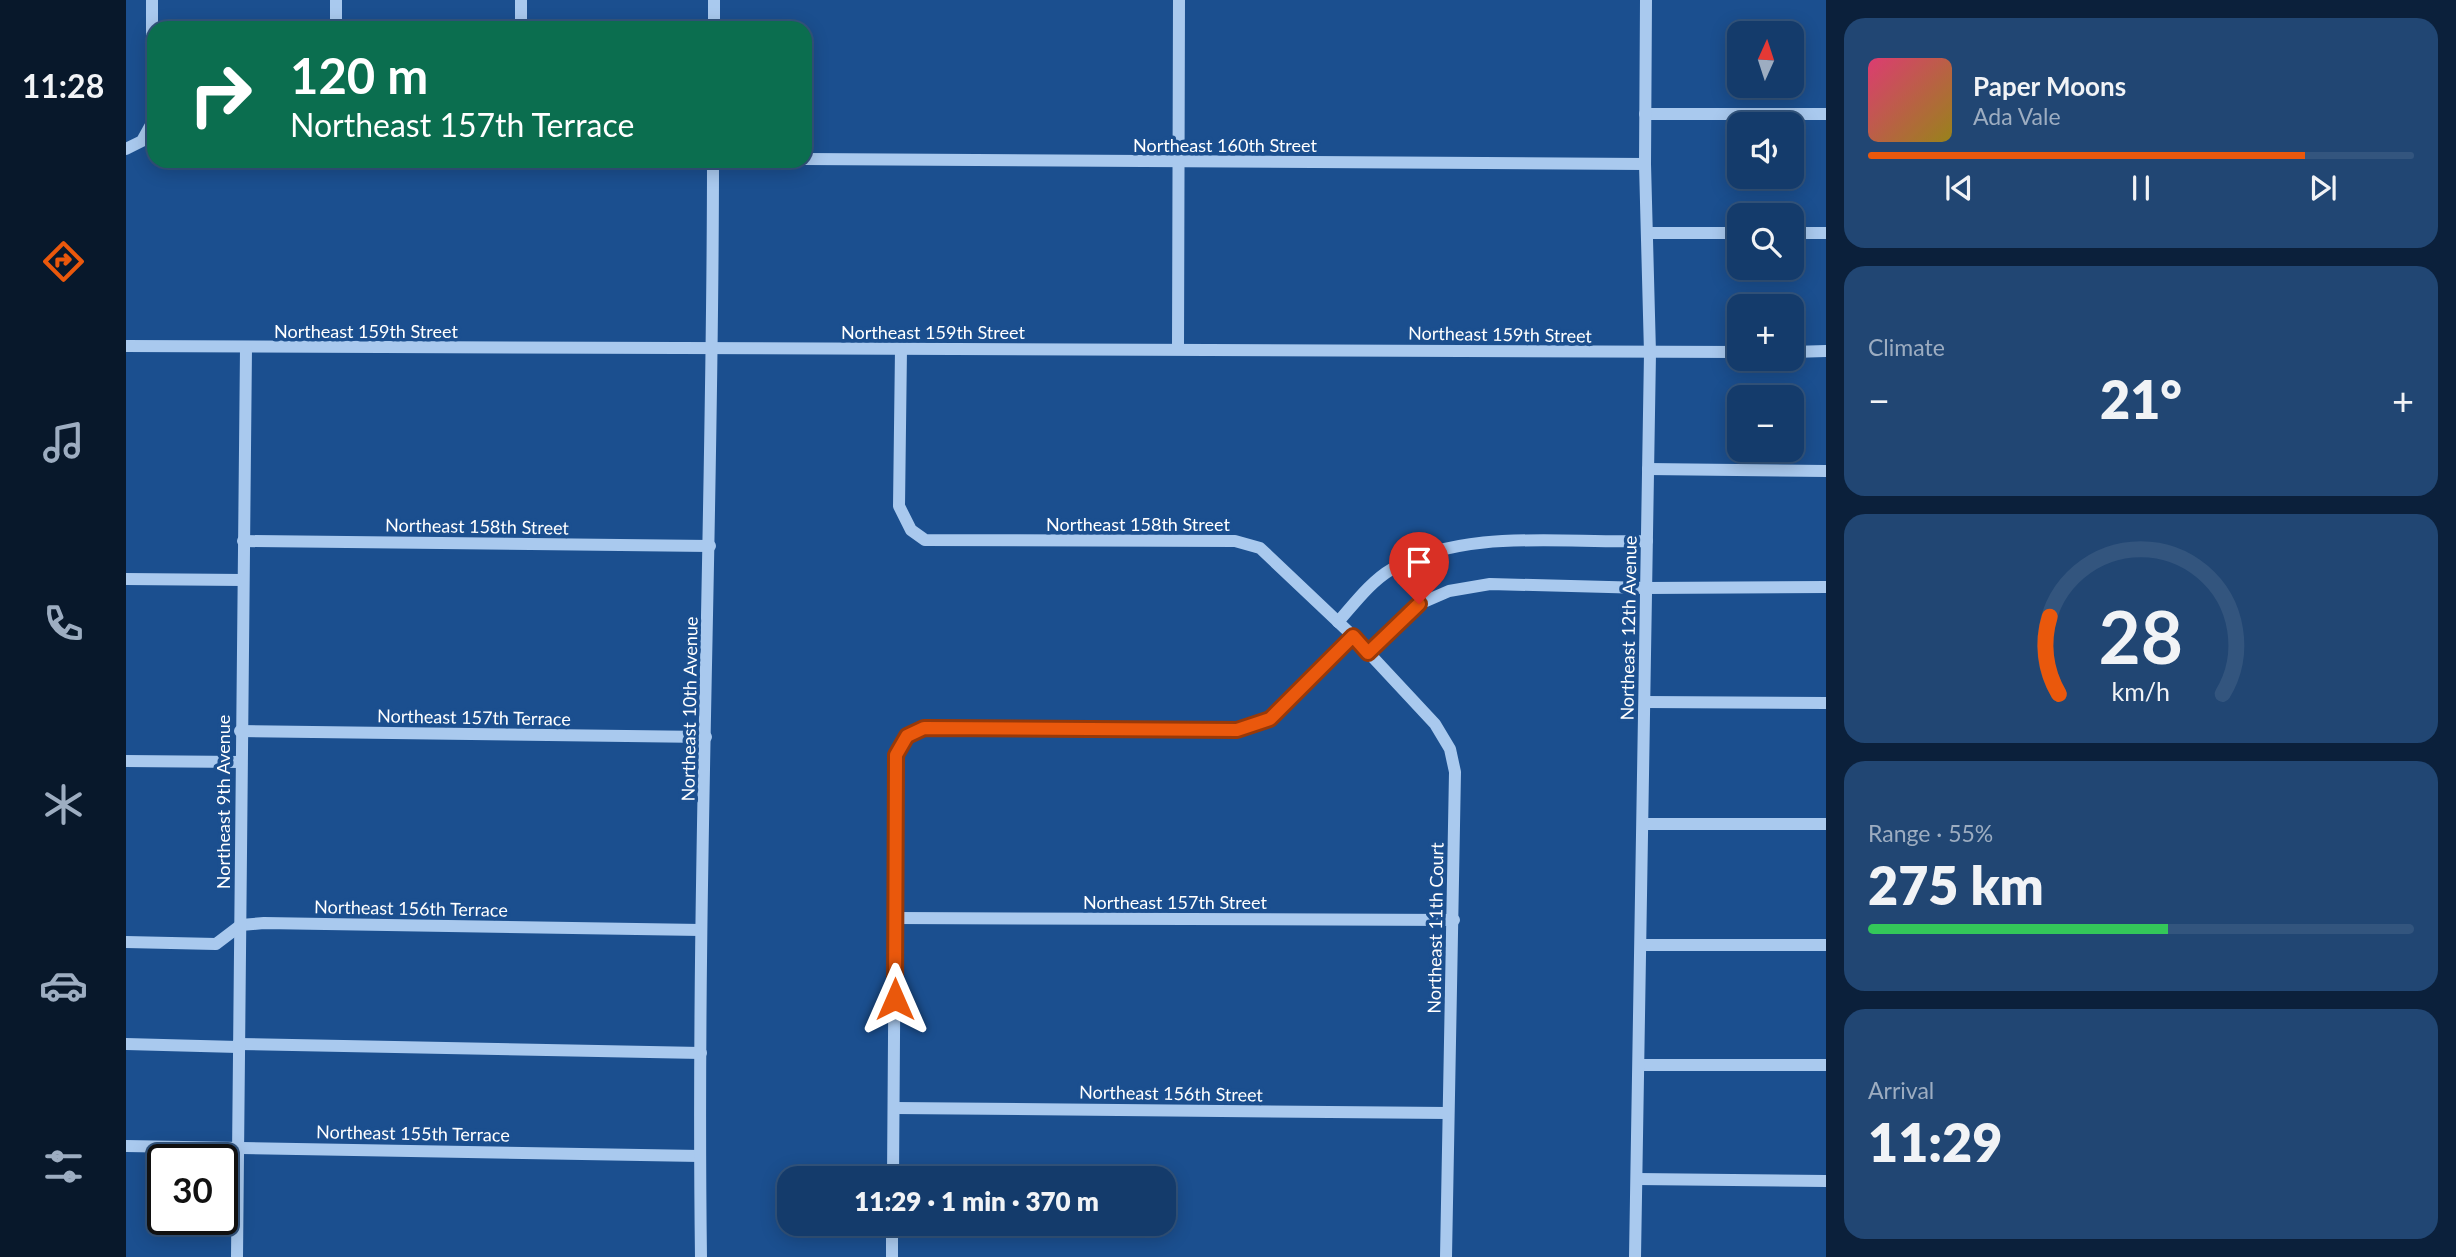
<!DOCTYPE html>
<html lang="en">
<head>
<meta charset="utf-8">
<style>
  :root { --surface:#143b6b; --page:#214673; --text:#f1f3f6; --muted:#9dadc1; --line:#33557e; --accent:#ea580c }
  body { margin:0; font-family:Lato,sans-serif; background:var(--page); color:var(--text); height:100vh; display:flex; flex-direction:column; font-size:26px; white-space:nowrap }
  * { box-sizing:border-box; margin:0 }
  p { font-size:23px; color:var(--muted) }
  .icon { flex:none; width:38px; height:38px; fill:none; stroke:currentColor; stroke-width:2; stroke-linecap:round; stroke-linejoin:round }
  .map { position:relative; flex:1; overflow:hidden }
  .side { display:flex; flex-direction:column; gap:18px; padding:18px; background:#0b203b; width:630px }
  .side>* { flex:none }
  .banner { position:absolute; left:21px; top:21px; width:665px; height:147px; border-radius:21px; box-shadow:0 4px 18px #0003,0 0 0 2px var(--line); background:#0b6e4f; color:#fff; overflow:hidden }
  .needle { width:46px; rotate:3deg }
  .buttons { position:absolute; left:1601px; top:21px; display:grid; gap:14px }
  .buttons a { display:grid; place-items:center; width:77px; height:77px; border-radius:14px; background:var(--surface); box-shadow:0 4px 18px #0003,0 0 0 2px var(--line); font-size:35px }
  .speed { position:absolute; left:21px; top:1144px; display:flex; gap:14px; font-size:35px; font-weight:700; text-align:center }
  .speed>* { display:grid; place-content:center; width:91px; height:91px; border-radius:50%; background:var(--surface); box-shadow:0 4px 18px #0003,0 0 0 2px var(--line); line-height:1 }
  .speed .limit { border:4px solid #111; border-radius:10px; background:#fff; color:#111 }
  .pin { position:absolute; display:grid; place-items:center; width:60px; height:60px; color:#fff; margin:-72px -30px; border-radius:50% 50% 50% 0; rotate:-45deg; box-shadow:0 0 7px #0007 }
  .pin .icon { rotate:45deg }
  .me { position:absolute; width:77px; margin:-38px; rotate:0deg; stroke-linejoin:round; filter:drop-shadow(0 0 5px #0008) }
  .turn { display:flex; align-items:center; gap:24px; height:147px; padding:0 28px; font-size:32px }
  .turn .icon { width:91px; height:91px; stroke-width:2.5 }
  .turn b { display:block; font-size:49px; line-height:60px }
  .big { font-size:52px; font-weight:800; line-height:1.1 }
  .side .widget { flex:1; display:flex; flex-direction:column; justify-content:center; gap:10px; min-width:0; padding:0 24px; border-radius:21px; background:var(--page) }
  .side .dial { align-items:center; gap:0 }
  .dial svg { height:182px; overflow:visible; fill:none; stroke:var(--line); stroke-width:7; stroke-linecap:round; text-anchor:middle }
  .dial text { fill:var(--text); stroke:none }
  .song { display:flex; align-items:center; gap:21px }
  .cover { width:84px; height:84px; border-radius:10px; background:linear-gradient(135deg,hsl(340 70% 55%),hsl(50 70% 35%)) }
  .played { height:7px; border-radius:4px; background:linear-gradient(90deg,var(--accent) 80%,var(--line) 80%) }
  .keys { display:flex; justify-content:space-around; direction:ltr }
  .heat { display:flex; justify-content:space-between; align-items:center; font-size:38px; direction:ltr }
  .charge { height:10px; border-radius:5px; background:linear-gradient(90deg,#34c759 55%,var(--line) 0) }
  .trip { position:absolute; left:651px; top:1166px; width:399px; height:70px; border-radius:21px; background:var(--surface); box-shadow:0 4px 18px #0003,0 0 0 2px var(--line); font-weight:800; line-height:70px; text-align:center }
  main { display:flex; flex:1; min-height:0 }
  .dock { display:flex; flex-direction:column; width:126px; justify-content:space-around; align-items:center; background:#08182b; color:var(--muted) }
  .dock .icon { width:49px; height:49px }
  .dock .current { color:var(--accent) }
  .dock b { font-size:32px; color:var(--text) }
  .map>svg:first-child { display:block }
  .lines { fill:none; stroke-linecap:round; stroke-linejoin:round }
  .minor { stroke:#a9c9ee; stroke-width:12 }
  .route-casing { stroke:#983908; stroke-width:18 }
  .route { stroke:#ea580c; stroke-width:12 }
  .labels { text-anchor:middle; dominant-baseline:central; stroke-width:7; stroke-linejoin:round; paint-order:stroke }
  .street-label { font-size:18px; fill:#fff; stroke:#1b4f8f }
</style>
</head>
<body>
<main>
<nav class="dock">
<b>11:28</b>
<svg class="icon current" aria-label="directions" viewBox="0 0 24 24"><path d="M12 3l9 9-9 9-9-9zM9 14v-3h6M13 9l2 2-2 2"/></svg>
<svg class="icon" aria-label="music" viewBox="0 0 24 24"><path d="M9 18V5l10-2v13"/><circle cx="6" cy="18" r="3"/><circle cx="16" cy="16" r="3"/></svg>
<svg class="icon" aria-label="phone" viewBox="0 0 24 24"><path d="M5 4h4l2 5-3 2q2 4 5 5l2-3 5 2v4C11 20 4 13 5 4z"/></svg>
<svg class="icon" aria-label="climate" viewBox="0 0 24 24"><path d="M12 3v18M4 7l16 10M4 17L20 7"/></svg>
<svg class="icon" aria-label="car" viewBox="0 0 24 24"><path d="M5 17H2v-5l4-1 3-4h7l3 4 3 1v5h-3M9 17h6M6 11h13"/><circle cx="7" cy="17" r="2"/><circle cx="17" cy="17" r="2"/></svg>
<svg class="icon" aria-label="filters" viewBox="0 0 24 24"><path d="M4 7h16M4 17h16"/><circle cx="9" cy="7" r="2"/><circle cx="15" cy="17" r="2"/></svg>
</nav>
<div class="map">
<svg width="1700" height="1257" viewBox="0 0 1700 1257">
  <rect width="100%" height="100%" fill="#1b4f8f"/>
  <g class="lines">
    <g class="minor">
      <polyline points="210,28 210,0"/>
      <polyline points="395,28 395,0"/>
      <polyline points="588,28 588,0"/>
      <polyline points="1519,114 1700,114"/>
      <polyline points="0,149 16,141 26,123 26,0"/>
      <polyline points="679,159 1519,164"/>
      <polyline points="1521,233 1614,233"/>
      <polyline points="1666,233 1700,233"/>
      <polyline points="0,346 1614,352"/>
      <polyline points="775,349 773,506 785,530 799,540 1109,541 1134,548 1227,636 1309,724 1324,749 1329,772 1320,1257"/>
      <polyline points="1052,349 1053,0"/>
      <polyline points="1666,352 1700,351"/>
      <polyline points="1522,469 1700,471"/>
      <polyline points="117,541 584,546"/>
      <polyline points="0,579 117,580"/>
      <path d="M1212 622C1228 604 1245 581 1266 569 1341 527 1438 544 1521 541"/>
      <polyline points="1242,653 1293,604 1323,591 1364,584 1520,588 1700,587"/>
      <polyline points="1519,702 1700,703"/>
      <polyline points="114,731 580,737"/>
      <polyline points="0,761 114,762"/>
      <polyline points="1517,824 1700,824"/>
      <polyline points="769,918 1328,920"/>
      <polyline points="0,942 90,944 115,925 138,923 575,930"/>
      <polyline points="1515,945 1700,945"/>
      <polyline points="0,1044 112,1047"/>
      <polyline points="112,1044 575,1053"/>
      <polyline points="1513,1065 1700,1065"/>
      <polyline points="768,1108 1322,1113"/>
      <polyline points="0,1146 574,1156"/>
      <polyline points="767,1178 770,755 781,736 798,728 1111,730 1144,718 1227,636"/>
      <polyline points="1511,1179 1700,1181"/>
      <polyline points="111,1257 120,348"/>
      <path d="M575 1257C570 892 587 526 587 161"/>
      <polyline points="766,1257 766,1223"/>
      <polyline points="1509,1257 1524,353 1519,164 1520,0"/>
    </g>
  </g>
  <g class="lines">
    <defs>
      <polyline id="route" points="769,999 770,755 781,736 798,728 1111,730 1144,719 1227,636 1242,653 1293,604"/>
    </defs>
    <use href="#route" class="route-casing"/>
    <use href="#route" class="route"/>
  </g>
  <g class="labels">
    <g class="street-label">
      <text x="1099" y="145">Northeast 160th Street</text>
      <text x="240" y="331">Northeast 159th Street</text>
      <text x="807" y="332">Northeast 159th Street</text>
      <text transform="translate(1374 334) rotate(1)">Northeast 159th Street</text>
      <text x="1012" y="524">Northeast 158th Street</text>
      <text transform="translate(351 526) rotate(1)">Northeast 158th Street</text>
      <text transform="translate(1502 628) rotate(-89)">Northeast 12th Avenue</text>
      <text transform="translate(563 709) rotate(-89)">Northeast 10th Avenue</text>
      <text transform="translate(348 717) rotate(1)">Northeast 157th Terrace</text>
      <text transform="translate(97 802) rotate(-90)">Northeast 9th Avenue</text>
      <text x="1049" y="902">Northeast 157th Street</text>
      <text transform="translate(285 908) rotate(1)">Northeast 156th Terrace</text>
      <text transform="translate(1309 928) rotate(-89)">Northeast 11th Court</text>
      <text transform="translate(1045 1093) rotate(1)">Northeast 156th Street</text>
      <text transform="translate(287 1133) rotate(1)">Northeast 155th Terrace</text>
    </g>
  </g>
</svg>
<div class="buttons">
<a><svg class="needle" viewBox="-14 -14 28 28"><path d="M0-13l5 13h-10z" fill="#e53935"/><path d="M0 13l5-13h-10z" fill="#9dadc1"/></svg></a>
<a><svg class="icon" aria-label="sound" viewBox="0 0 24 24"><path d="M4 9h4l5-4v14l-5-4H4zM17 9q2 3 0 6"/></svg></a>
<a><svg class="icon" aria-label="search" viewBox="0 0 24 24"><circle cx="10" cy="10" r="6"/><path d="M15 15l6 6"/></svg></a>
<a>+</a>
<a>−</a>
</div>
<div class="speed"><div class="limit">30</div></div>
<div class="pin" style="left:1293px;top:604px;background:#d93025"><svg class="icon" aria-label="arrive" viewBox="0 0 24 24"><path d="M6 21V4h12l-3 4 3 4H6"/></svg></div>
<svg class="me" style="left:769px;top:999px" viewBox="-20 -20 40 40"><path d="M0-17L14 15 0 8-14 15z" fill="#ea580c" stroke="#fff" stroke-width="4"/></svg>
<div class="trip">11:29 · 1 min · 370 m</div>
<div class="banner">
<div class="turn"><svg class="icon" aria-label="right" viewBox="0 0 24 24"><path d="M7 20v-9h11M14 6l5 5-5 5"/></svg><div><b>120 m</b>Northeast 157th Terrace</div></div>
</div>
</div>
<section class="side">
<div class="widget">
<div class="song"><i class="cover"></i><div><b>Paper Moons</b><p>Ada Vale</p></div></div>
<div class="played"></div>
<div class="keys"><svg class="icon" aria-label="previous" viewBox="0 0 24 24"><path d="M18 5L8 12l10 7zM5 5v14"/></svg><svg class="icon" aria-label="pause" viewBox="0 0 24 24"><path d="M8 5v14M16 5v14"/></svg><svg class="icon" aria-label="next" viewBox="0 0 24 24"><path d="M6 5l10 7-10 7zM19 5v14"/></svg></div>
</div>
<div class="widget"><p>Climate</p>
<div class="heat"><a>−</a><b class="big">21°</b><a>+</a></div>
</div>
<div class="widget dial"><svg viewBox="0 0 100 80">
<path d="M14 69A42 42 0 1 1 86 69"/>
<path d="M14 69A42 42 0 0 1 10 35" stroke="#ea580c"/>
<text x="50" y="56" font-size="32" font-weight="700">28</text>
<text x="50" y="72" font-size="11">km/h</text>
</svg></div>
<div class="widget"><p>Range · 55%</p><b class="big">275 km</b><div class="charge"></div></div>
<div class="widget"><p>Arrival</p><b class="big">11:29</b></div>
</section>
</main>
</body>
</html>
